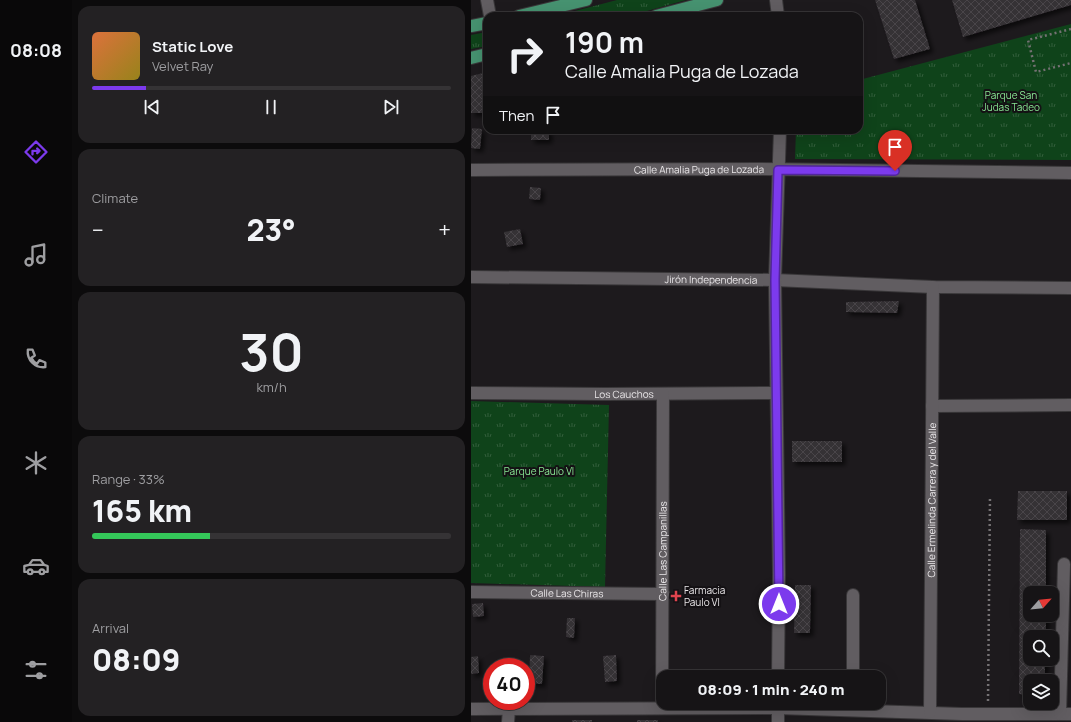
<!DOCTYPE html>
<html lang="en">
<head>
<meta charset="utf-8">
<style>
  :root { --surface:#161416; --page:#232123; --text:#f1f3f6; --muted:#9e9ea1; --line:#353335; --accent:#7c3aed }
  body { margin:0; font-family:Manrope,sans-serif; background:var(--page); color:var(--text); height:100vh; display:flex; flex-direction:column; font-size:15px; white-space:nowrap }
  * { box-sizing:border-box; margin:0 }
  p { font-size:13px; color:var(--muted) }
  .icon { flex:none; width:22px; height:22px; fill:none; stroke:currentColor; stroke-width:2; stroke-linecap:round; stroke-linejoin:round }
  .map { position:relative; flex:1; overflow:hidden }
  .side { display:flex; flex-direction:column; gap:6px; padding:6px; background:#0c0b0c; width:399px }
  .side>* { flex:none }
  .top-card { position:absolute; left:12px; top:12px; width:380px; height:122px; border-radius:12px; box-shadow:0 4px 16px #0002,0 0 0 1px var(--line); background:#161416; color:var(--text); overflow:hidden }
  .needle { width:26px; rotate:63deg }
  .fabs { position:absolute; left:552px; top:586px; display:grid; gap:8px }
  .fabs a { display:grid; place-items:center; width:36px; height:36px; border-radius:8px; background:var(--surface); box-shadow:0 4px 16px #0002,0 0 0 1px var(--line); font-size:20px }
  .speed { position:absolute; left:12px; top:658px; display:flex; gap:8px; font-size:20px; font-weight:700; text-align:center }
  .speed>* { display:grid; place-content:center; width:52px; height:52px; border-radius:50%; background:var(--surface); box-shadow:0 4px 16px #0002,0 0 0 1px var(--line); line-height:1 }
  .speed .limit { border:6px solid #d22; background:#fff; color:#111 }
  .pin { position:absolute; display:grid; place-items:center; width:34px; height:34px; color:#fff; margin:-41px -17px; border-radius:50% 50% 50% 0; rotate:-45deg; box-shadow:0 0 4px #0007 }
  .pin .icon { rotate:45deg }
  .me { position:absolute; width:44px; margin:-22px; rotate:0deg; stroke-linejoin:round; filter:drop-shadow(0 0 3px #0008) }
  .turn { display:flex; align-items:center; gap:14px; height:84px; padding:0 16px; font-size:18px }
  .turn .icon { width:52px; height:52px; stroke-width:2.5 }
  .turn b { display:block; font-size:28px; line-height:34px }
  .then { display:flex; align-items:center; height:38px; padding:0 16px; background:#0003; gap:8px; font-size:15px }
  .big { font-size:30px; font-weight:800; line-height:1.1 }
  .side .card { flex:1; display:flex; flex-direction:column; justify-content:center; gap:6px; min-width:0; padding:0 14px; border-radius:12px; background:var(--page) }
  .side .dial { align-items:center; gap:0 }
  .dial b { font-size:52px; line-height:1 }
  .song { display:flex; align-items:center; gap:12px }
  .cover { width:48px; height:48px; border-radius:6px; background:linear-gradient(135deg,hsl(20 70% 55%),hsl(50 70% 35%)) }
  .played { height:4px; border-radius:2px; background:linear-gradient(90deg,var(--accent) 15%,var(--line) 15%) }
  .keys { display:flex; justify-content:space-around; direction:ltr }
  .heat { display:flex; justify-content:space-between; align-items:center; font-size:22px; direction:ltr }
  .charge { height:6px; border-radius:3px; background:linear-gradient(90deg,#34c759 33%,var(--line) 0) }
  .trip { position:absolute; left:185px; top:670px; width:230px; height:40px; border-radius:12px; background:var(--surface); box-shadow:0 4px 16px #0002,0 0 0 1px var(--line); font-weight:800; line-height:40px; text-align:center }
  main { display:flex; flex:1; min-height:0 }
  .tabs { display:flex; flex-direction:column; width:72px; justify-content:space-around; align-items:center; background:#090809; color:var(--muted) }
  .tabs .icon { width:28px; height:28px }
  .tabs .current { color:var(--accent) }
  .tabs b { font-size:18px; color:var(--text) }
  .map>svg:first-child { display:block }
  .park { fill:url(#park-tufts) }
  .building { fill:url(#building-cross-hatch); filter:url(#shadow) }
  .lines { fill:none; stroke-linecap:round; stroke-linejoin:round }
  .minor-casing { stroke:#393739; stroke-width:14 }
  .major-casing { stroke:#393739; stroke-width:14 }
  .path { stroke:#747173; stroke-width:2.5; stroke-dasharray:2 3; stroke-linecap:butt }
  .minor { stroke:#615d61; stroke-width:12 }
  .major { stroke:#469270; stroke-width:12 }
  .route-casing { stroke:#51269a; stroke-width:10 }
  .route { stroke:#7c3aed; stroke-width:7 }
  .health-dot { fill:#e0444e; stroke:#141114; stroke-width:1.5 }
  .labels { text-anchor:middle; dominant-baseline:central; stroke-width:4; stroke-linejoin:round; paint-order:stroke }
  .park-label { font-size:10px; fill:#89e794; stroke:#141114 }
  .street-label { font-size:10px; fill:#eae7e9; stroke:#141114 }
  .poi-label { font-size:10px; fill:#eae7e9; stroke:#141114; text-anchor:start }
</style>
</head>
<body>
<main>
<nav class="tabs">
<b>08:08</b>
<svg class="icon current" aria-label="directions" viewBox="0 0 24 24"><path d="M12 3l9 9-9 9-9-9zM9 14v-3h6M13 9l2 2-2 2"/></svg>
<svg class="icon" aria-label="music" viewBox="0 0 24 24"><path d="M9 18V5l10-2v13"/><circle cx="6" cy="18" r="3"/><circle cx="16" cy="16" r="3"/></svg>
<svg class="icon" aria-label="phone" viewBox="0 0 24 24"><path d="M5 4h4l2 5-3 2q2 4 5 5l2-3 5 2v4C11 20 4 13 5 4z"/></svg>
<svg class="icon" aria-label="climate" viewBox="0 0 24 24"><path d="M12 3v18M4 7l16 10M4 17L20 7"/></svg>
<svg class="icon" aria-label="car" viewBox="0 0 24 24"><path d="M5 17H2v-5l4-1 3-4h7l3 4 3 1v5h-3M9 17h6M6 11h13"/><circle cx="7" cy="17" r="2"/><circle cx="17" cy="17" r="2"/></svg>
<svg class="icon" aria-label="filters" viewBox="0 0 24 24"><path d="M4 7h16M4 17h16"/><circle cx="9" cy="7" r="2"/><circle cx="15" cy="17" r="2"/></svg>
</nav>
<section class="side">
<div class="card">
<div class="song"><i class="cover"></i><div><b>Static Love</b><p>Velvet Ray</p></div></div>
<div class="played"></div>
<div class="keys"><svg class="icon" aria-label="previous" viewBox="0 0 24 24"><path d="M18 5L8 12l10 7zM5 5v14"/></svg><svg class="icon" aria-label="pause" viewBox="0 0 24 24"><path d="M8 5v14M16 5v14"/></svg><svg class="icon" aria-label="next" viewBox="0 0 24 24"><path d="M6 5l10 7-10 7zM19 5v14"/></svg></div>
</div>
<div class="card"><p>Climate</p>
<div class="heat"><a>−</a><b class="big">23°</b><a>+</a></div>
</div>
<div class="card dial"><b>30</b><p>km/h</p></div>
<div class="card"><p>Range · 33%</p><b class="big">165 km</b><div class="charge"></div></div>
<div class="card"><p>Arrival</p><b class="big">08:09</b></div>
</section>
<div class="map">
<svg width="600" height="722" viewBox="0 0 600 722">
  <defs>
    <pattern id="park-tufts" width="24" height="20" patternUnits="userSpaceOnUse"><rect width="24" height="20" fill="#0f431a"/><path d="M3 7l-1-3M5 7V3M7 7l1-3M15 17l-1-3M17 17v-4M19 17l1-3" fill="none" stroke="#325e3b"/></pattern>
    <pattern id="building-cross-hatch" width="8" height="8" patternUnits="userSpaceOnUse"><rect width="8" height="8" fill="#343034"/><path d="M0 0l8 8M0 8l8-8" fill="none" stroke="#484448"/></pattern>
    <filter id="shadow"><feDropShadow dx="3.5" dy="3.5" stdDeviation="2" flood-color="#0009"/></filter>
  </defs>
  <rect width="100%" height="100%" fill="#1d1a1d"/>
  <g class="park">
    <polygon points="146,0 215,0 158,16 85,16"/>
    <polygon points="600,24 600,160 324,159 325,130 388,130 388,80"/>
    <polygon points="16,32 16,46 0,49 0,35"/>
    <polygon points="0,401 138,405 134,587 0,583"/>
  </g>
  <g class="building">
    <polygon points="404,0 444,0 459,49 423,59"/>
    <polygon points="481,0 600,0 600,5 492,37"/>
    <polygon points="16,72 16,113 0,113 0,76"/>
    <polygon points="1,128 11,129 9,149 0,148"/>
    <rect x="60" y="130" width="18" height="10"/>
    <polygon points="59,187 70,188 69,200 58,199"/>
    <polygon points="49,229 52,244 36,247 33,232"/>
    <polygon points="428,301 426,313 375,312 375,302"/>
    <rect x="321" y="441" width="50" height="21"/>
    <polygon points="547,491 596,491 596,520 546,520"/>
    <polygon points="549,529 575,530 575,593 559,593 559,615 575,615 575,637 559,637 559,659 574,659 574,681 559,681 559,695 548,694"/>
    <polygon points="324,585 340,585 339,633 323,633"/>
    <polygon points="12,603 13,616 2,617 1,604"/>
    <polygon points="96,618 104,618 103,638 95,637"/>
    <polygon points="59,655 73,656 71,684 58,683"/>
    <polygon points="145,655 146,681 134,682 132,656"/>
    <polygon points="7,656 8,673 0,674 0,657"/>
    <rect x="101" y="720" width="20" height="2"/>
    <rect x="166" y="720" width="21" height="2"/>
  </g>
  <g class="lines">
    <defs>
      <g id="minor">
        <polyline points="16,0 19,16"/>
        <polyline points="305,0 307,16"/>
        <path id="s1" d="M0 170 290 169 600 173"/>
        <path id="s2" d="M0 277 304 280 462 287 600 288"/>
        <path id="s3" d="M0 393 134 394 305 393"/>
        <polyline points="461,406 600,405"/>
        <path id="s4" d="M0 592 192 594"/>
        <polyline points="307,677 308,574 304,280 309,130"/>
        <polyline points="382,677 382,595"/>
        <path id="s5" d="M191 708 192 394"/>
        <polyline points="0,709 307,708 491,714 600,714"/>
        <path id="s6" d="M459 712 462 287"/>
        <polyline points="589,714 593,564"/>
        <polyline points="37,722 38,709"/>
        <polyline points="307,722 307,703"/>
      </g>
      <g id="major">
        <polyline points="48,16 115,0"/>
        <polyline points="185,16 246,0"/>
        <polyline points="0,26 16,23"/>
        <polyline points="0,58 16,54"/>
      </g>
    </defs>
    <use href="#minor" class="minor-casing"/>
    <use href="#major" class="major-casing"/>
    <g class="path">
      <polyline points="600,29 557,40 565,72 600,63"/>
      <polyline points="517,701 519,496"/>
    </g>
    <use href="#minor" class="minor"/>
    <use href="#major" class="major"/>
  </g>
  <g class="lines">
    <defs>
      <polyline id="route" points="308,604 304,280 307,170 424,171"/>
    </defs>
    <use href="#route" class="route-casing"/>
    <use href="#route" class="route"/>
  </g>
  <path class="health-dot" d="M203 590h4v4h4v4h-4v4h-4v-4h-4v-4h4z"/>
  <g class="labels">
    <g class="park-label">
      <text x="540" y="95">Parque San<tspan x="540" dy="12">Judas Tadeo</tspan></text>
      <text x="68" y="471">Parque Paulo Vl</text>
    </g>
    <g class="street-label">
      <text stroke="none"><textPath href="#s1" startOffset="228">Calle Amalia Puga de Lozada</textPath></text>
      <text stroke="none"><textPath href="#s2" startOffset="240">Jirón Independencia</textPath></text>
      <text stroke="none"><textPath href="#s3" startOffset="153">Los Cauchos</textPath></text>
      <text stroke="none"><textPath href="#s6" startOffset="212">Calle Ermelinda Carrera y del Valle</textPath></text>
      <text stroke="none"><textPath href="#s5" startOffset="157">Calle Las Campanillas</textPath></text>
      <text stroke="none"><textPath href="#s4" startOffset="96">Calle Las Chiras</textPath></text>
    </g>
    <g class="poi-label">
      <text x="213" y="590">Farmacia<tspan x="213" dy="12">Paulo VI</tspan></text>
    </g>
  </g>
</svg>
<div class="fabs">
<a><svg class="needle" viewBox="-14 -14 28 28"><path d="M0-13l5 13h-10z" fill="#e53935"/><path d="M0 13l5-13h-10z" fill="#9e9ea1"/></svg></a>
<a><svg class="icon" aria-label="search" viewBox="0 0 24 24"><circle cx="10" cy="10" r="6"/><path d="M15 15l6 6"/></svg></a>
<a><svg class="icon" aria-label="layers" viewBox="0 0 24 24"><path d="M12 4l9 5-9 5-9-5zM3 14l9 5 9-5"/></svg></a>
</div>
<div class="speed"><div class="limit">40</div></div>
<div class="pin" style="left:424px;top:171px;background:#d93025"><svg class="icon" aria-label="arrive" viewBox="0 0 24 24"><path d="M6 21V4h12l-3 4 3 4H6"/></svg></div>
<svg class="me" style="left:308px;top:604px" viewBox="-20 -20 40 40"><circle r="17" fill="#7c3aed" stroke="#fff" stroke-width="3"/><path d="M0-11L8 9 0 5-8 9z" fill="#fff"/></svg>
<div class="trip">08:09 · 1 min · 240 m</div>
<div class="top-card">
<div class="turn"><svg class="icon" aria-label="right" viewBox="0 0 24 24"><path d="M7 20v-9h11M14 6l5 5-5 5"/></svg><div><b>190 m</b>Calle Amalia Puga de Lozada</div></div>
<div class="then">Then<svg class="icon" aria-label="arrive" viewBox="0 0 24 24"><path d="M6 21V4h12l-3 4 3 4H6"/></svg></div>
</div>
</div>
</main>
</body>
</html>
